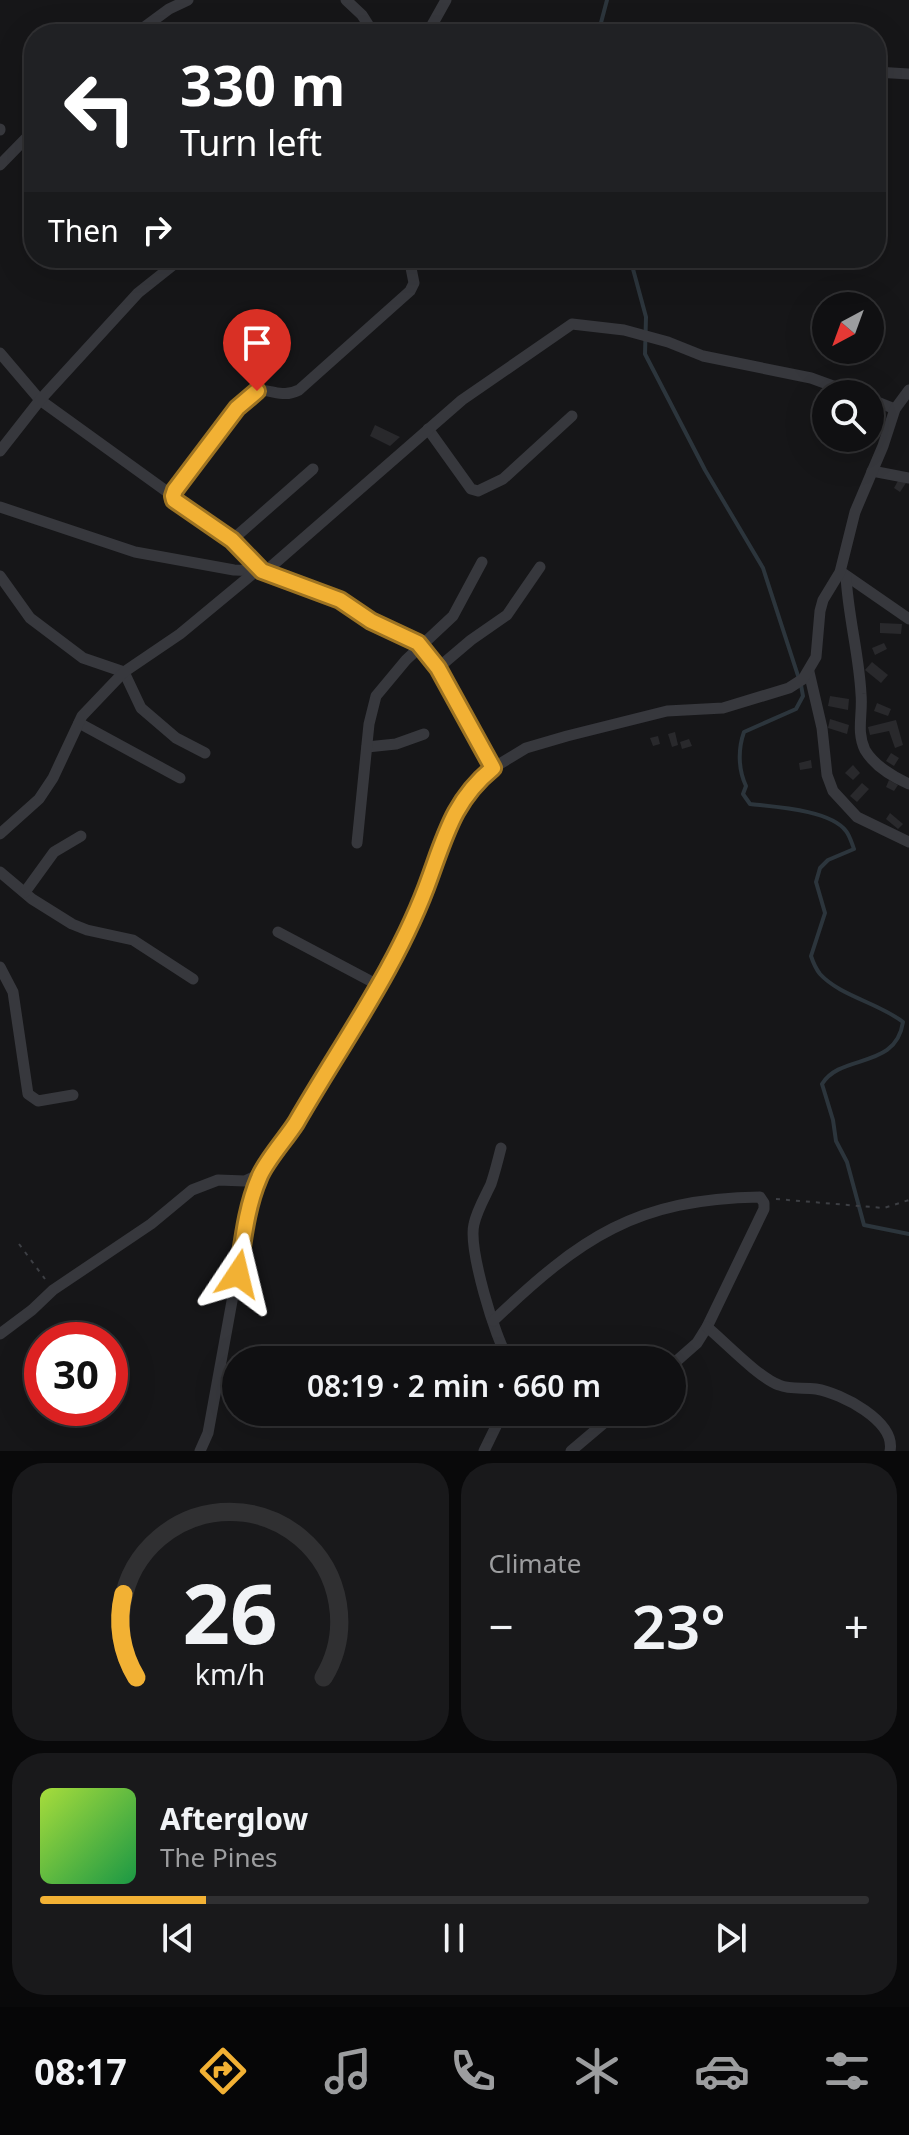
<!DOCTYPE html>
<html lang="en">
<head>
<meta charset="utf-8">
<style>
  :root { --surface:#101012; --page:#19191b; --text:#f1f3f6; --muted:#9c9d9f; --line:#303032; --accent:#f2b134 }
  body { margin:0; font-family:"Noto Sans",sans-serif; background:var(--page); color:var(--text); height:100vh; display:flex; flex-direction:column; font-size:30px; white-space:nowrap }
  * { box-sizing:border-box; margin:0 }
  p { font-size:26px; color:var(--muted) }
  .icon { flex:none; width:44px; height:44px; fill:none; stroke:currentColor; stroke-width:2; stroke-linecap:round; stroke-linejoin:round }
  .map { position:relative; height:1451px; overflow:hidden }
  .drawer { display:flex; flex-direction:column; gap:12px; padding:12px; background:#09090a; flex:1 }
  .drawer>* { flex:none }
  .top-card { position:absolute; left:24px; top:24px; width:862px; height:244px; border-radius:32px; box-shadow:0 8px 32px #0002,0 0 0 2px var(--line); background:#202124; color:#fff; overflow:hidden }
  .needle { width:52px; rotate:221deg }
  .fabs { position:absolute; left:812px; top:292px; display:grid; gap:16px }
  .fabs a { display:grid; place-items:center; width:72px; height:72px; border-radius:50%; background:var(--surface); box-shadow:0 8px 32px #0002,0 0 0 2px var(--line); font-size:40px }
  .speed { position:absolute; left:24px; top:1322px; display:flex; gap:16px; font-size:40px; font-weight:700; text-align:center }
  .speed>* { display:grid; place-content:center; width:104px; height:104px; border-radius:50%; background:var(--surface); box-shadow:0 8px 32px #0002,0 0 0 2px var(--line); line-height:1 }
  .speed .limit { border:12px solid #d22; background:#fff; color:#111 }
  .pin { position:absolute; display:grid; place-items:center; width:68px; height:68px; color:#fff; margin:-82px -34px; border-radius:50% 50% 50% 0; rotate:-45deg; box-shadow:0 0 8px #0007 }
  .pin .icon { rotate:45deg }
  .me { position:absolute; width:88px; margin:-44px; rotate:10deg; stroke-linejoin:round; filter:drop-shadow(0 0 6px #0008) }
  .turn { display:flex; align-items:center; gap:28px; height:168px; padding:0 24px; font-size:36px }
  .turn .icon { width:104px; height:104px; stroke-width:2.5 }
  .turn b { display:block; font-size:56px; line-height:68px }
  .then { display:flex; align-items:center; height:76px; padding:0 24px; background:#0003; gap:16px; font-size:30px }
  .big { font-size:60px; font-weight:600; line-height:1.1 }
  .drawer .widget { flex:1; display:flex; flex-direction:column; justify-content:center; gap:12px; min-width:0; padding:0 28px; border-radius:32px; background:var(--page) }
  .drawer .dial { align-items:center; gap:0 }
  .dial svg { height:208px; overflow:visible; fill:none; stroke:var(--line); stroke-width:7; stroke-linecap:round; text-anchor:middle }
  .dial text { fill:var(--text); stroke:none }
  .song { display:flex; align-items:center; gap:24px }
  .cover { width:96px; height:96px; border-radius:12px; background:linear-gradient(135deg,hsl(80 70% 55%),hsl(140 70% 35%)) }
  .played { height:8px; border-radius:4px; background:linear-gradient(90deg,var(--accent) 20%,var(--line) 20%) }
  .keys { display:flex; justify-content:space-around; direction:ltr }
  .heat { display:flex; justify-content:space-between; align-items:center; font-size:44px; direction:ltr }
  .drawer .tiles { flex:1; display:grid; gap:12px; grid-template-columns:1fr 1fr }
  .widget:last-child { grid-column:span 2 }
  .trip { position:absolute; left:222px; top:1346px; width:464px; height:80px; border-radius:40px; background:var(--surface); box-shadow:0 8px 32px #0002,0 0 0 2px var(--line); font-weight:600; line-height:80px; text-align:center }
  .dock { display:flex; height:128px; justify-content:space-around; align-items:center; background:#060607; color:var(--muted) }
  .dock .icon { width:56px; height:56px }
  .dock .on { color:var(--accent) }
  .dock b { font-size:36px; color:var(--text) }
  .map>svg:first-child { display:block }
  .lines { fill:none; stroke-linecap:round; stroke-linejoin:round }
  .stream { stroke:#2c353c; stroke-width:4 }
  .building { fill:#29292c }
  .path { stroke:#3d3f44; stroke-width:2; stroke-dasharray:4 6; stroke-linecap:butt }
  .minor { stroke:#37383d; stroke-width:11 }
  .route-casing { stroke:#9d7322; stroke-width:20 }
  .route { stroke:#f2b134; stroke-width:14 }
</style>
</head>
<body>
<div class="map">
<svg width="909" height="1451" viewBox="0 0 909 1451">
  <rect width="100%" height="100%" fill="#161618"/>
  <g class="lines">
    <g class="stream">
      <polyline points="598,34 607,0"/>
      <path d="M630 258 646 317 645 354 705 470 763 568 801 685 803 696 796 709 744 732C738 749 738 769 746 786L743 794 750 804C776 807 830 810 846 831 850 836 852 844 854 849L828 860 820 868 816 882 825 913 811 956C813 962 816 969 820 974 840 996 879 1003 903 1022 896 1070 841 1053 822 1084L833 1120 836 1141 847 1162 864 1225 909 1234"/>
    </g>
  </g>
  <g class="building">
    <polygon points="375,425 400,437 390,446 370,436"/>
    <polygon points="899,479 906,483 900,492 894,488"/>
    <polygon points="880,623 902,624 901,634 880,633"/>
    <polygon points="884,643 887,649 875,655 872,648"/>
    <polygon points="872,662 888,675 881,683 865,670"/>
    <polygon points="830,696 849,699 848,710 828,706"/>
    <polygon points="877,703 891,709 888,716 874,711"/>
    <polygon points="830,719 849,725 847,734 828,728"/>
    <polygon points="896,720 903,745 895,748 889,731 870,735 868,727"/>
    <polygon points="675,732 678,745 672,747 668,734"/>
    <polygon points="658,736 660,744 653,746 650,738"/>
    <polygon points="689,739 692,746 682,749 680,742"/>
    <polygon points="891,753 899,758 894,766 886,761"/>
    <polygon points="811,760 812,768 800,770 799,763"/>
    <polygon points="853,765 860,773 853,780 845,773"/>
    <polygon points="889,780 898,785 894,791 886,787"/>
    <polygon points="862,783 869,789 857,802 850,796"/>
    <polygon points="890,813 903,824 898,829 886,819"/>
  </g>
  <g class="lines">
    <g class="path">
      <polyline points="776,1199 884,1208 909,1200"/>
      <polyline points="19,1244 45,1279"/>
    </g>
    <g class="minor">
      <polyline points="346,0 362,15 374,34"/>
      <polyline points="135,34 169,9 188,0"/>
      <polyline points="427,34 446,0"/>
      <polyline points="528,34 529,33"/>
      <polyline points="876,72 909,74"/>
      <polyline points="0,129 0,130"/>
      <polyline points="0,165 34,130"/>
      <polyline points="0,353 40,400 173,496"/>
      <polyline points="870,399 895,409"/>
      <polyline points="428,429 471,489 478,491 503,479 572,416"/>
      <polyline points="0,451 40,400 138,293 182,258"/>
      <polyline points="872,471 909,478"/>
      <polyline points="0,507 135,552 234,570 266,571 340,600 371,621 418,643 426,651 438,668 493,768"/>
      <polyline points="232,540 313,469"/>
      <path d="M262 571 232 540 174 500 173 496 175 490C187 474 242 394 256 391 272 388 281 399 299 390L410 291 414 283 409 258"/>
      <polyline points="266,571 462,400 572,324 624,330 668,342 703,356 811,378 855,394"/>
      <polyline points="844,574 909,619"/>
      <polyline points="0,576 30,618 83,658 124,672 141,708 176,738 205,753"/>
      <path d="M846 576C848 616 859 654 861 694 863 714 856 731 865 750 874 765 893 777 909 784"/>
      <polyline points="438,668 471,640 507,615 540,567"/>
      <polyline points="809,672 822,728 827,775 833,791 857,817 909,842"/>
      <polyline points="79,723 180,778"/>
      <polyline points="367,747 396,744 424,734"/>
      <polyline points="0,834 39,799 53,778 82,716 124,672 180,634 256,571"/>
      <polyline points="357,843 369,724 376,696 406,660 453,616 482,562"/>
      <polyline points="0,872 32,899 72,924 87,930 133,940 193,979"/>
      <polyline points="25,892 54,852 81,836"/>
      <polyline points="278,932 378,985"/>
      <polyline points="0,967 13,992 28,1094 38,1101 73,1095"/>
      <path d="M501 1148C498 1160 495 1172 491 1184 485 1197 477 1210 474 1224 468 1248 495 1339 509 1360"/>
      <path d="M493 1321C581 1237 636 1199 760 1197L764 1203V1209L707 1327 697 1343 672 1365"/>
      <path d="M707 1327C725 1342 759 1378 779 1385 791 1390 804 1387 816 1389 841 1393 896 1421 890 1451"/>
      <polyline points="0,1334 32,1310 53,1290 151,1224 192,1190 218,1180 245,1181 260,1174 282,1146 350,1035 412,923 453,815 474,784 493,768 526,748 567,736 667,711 723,708 789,688 803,679 816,657 820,611 823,600 840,572 855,512 883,446 895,409 909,390"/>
      <polyline points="200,1451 208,1433 248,1213 260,1174"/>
      <polyline points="484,1451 503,1412"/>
      <polyline points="571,1451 617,1412"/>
    </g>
  </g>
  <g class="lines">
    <defs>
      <path id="route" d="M238 1274C243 1242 246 1208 259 1178 265 1162 285 1140 296 1123 342 1043 399 965 430 877 446 833 455 799 493 768L438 668 418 643 371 621 340 600 262 571 232 540 174 500 173 496 175 490 237 408 257 391"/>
    </defs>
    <use href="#route" class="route-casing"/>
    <use href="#route" class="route"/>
  </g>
</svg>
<div class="fabs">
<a><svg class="needle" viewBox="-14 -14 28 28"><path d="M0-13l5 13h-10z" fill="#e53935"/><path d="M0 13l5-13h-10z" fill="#9c9d9f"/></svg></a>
<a><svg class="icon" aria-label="search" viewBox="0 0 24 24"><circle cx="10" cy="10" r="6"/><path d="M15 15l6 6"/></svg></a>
</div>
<div class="speed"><div class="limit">30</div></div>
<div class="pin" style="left:257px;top:391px;background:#d93025"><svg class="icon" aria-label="arrive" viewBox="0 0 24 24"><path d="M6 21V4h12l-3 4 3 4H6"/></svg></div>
<svg class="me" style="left:238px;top:1274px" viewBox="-20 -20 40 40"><path d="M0-17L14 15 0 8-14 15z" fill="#f2b134" stroke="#fff" stroke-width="4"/></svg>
<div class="trip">08:19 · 2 min · 660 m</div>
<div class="top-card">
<div class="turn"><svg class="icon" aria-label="left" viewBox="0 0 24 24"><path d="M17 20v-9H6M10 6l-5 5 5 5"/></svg><div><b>330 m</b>Turn left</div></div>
<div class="then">Then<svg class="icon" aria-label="right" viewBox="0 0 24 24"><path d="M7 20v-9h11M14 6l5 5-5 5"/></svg></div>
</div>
</div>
<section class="drawer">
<div class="tiles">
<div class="widget dial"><svg viewBox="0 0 100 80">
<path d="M14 69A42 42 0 1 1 86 69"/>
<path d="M14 69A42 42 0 0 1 9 37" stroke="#f2b134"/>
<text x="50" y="56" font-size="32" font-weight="700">26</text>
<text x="50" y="72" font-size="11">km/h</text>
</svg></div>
<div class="widget"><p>Climate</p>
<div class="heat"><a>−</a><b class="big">23°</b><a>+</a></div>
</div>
<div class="widget">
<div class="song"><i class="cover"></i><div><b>Afterglow</b><p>The Pines</p></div></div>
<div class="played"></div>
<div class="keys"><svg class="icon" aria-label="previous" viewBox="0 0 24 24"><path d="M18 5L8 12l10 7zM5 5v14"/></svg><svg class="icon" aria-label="pause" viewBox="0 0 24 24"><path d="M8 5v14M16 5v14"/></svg><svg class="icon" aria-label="next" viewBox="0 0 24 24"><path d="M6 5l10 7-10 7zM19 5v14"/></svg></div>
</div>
</div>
</section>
<nav class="dock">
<b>08:17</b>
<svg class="icon on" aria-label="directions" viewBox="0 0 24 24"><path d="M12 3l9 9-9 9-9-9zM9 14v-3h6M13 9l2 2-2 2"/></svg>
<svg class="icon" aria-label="music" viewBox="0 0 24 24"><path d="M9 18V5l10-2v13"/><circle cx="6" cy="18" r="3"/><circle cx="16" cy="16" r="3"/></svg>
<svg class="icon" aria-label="phone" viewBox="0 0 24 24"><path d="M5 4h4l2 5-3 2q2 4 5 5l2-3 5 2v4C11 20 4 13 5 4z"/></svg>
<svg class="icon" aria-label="climate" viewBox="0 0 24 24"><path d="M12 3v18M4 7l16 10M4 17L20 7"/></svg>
<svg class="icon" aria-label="car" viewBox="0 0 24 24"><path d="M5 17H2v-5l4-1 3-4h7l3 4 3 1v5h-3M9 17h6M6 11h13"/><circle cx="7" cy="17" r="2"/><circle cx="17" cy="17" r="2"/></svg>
<svg class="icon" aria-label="filters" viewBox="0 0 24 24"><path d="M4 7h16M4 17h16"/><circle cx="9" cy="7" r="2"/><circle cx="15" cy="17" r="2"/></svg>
</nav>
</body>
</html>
